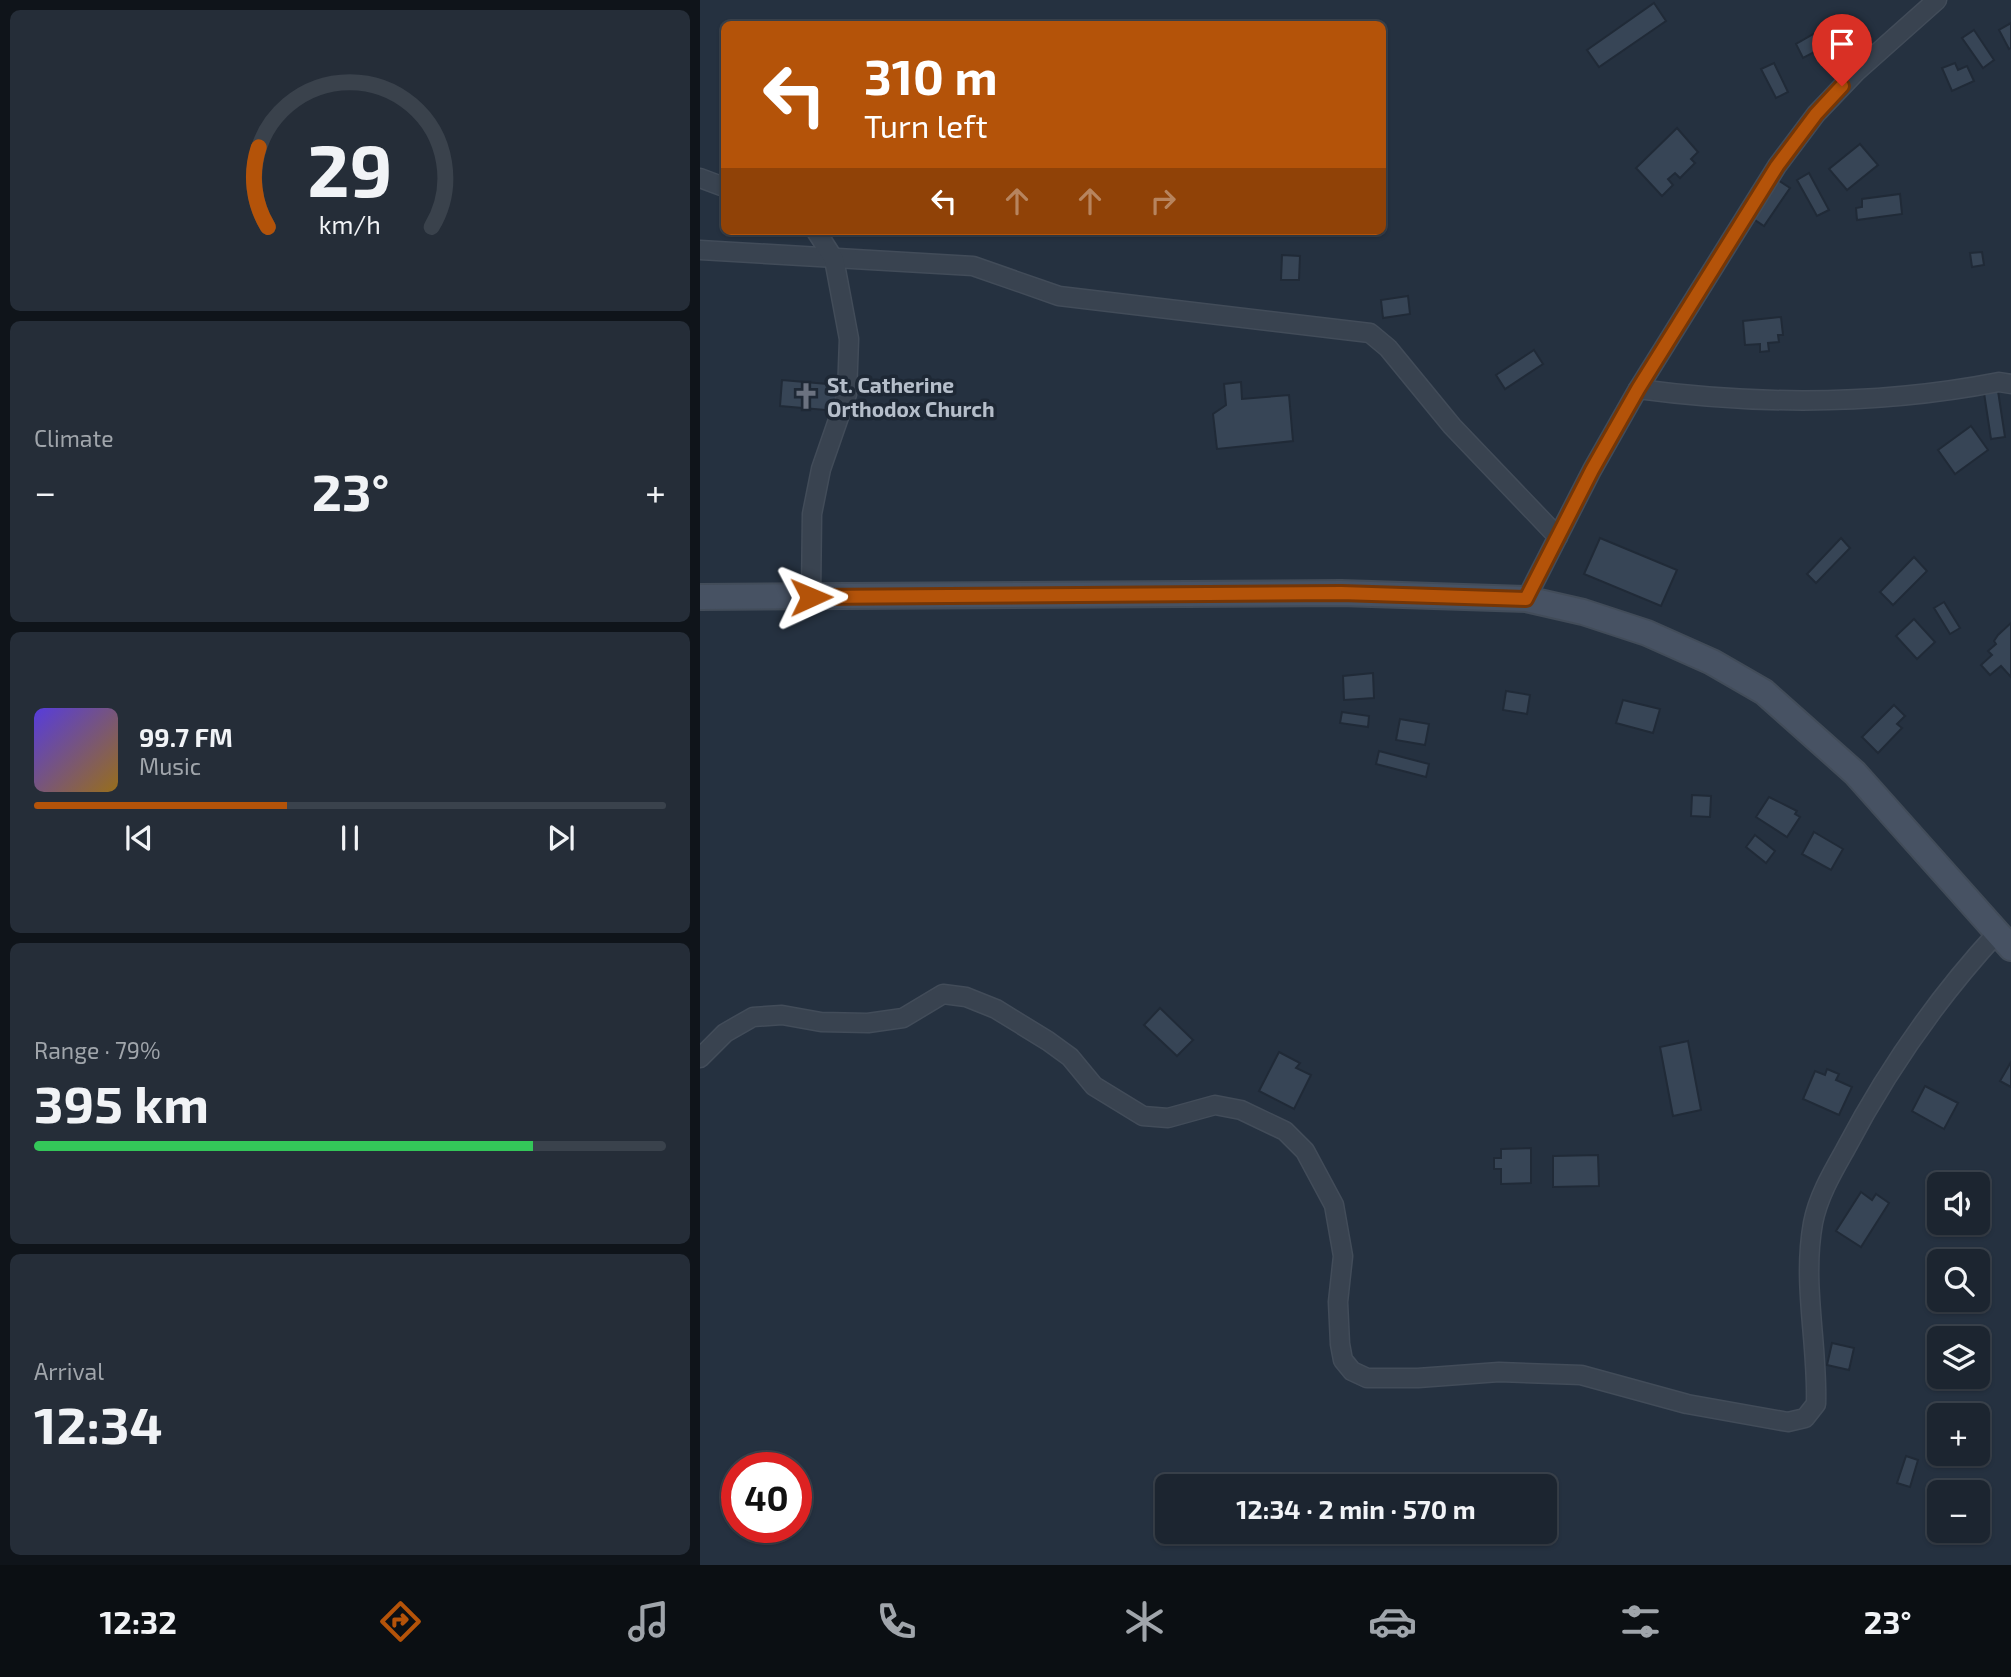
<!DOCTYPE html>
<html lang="en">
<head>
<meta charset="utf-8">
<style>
  :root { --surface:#1c2530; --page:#252d38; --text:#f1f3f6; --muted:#a0a5ab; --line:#3a424c; --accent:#b45309 }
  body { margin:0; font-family:"Exo 2",sans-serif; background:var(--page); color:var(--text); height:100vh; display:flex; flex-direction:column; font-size:26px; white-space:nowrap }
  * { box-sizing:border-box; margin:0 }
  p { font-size:23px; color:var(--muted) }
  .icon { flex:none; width:38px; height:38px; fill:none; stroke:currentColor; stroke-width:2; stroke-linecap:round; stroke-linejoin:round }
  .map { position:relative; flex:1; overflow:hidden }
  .sheet { display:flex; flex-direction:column; gap:10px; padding:10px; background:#0f141a; width:700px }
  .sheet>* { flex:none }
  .banner { position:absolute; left:21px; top:21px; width:665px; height:214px; border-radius:10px; box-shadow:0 2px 5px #0004,0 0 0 2px var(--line); background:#b45309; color:#fff; overflow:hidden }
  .tools { position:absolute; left:1227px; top:1172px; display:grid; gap:14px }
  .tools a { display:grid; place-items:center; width:63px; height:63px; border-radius:10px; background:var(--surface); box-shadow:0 2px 5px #0004,0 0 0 2px var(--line); font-size:35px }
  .speed { position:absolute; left:21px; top:1452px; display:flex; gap:14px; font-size:35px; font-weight:700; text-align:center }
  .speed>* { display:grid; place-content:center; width:91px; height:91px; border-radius:50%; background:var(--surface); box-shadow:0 2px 5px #0004,0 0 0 2px var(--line); line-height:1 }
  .speed .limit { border:10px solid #d22; background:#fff; color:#111 }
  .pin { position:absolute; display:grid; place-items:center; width:60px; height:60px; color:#fff; margin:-72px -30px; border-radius:50% 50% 50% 0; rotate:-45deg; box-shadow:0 0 7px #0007 }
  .pin .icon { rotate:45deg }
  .me { position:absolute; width:77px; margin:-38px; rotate:89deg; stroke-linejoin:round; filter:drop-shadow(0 0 5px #0008) }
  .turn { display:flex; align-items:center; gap:24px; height:147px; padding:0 28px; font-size:32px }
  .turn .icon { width:91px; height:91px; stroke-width:2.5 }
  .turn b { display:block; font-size:49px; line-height:60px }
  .lanes { display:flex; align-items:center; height:66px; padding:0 28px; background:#0003; justify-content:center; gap:35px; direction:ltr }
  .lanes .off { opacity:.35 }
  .big { font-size:52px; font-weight:700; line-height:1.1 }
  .sheet .tile { flex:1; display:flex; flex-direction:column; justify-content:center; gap:10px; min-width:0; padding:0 24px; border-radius:10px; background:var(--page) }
  .sheet .dial { align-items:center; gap:0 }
  .dial svg { height:182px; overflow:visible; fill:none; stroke:var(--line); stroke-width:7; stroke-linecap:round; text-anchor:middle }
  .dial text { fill:var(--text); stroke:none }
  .song { display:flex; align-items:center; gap:21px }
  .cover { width:84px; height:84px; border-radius:10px; background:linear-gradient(135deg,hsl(250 70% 55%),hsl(40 70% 35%)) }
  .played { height:7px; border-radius:4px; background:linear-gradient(90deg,var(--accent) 40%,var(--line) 40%) }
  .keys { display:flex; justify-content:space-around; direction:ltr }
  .heat { display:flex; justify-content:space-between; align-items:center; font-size:38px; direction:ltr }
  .charge { height:10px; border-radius:5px; background:linear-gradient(90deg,#34c759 79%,var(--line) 0) }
  .trip { position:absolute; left:455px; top:1474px; width:402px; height:70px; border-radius:10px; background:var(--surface); box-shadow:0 2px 5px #0004,0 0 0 2px var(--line); font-weight:700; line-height:70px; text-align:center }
  .dock { display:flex; height:112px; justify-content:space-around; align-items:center; background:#0b0f13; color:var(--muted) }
  .dock .icon { width:49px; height:49px }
  .dock .on { color:var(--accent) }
  .dock b { font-size:32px; color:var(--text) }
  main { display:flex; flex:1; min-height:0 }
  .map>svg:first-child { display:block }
  .building { fill:#374556; stroke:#202a37; stroke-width:2 }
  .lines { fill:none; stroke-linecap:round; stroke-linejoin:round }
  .street-casing { stroke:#424c59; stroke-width:21 }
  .secondary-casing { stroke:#424c59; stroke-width:28 }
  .street { stroke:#394350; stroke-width:18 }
  .secondary { stroke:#475263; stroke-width:24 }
  .route-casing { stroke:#753606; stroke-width:18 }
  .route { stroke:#b45309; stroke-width:12 }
  .labels { text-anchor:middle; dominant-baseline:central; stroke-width:7; stroke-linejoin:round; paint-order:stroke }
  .poi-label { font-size:21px; font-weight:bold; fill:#b5beca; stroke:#1e2835; text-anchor:start }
</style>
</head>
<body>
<main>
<section class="sheet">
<div class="tile dial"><svg viewBox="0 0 100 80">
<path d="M14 69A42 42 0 1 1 86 69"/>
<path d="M14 69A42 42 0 0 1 10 34" stroke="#b45309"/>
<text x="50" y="56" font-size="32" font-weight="700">29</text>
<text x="50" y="72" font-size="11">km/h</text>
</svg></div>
<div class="tile"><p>Climate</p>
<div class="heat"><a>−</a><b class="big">23°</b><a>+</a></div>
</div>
<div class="tile">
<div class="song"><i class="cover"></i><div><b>99.7 FM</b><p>Music</p></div></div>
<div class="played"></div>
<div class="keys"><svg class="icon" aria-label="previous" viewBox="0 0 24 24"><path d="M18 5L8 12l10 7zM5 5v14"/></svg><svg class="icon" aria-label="pause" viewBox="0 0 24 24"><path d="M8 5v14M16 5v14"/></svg><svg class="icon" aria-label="next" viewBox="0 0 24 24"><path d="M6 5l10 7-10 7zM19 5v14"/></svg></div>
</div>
<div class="tile"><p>Range · 79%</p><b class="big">395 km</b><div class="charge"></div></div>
<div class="tile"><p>Arrival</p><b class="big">12:34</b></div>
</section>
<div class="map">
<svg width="1311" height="1565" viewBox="0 0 1311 1565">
  <rect width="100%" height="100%" fill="#253140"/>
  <g class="building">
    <polygon points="954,3 966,21 899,67 887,50"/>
    <polygon points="1311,23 1311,48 1309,49 1299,30"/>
    <polygon points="1274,30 1294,60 1283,68 1262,38"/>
    <polygon points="1117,32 1131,58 1122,63 1116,51 1103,58 1096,44"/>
    <polygon points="1074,63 1088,92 1076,98 1061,69"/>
    <polygon points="1255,63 1258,70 1267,66 1274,81 1252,91 1242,68"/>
    <polygon points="977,128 998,152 991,159 995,163 980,178 975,173 968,179 973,185 962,196 936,168"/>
    <polygon points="1160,144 1178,165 1147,190 1129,169"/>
    <polygon points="1109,173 1129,210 1117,216 1097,180"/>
    <polygon points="1078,180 1090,188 1064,226 1052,218"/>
    <polygon points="1200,194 1202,214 1157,220 1156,208 1162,207 1162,199"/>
    <polygon points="1282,252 1284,265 1272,267 1270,253"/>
    <polygon points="582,255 600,256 599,280 581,280"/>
    <polygon points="708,296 710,314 683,318 681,300"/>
    <polygon points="1081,317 1083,335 1078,335 1079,342 1068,343 1069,351 1060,352 1060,344 1045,345 1043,321"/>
    <polygon points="834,350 843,364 805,389 796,375"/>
    <polygon points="82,380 139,385 137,411 80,406"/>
    <polygon points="541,382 542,399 589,395 593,441 517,449 513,414 526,405 524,384"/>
    <polygon points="1298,391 1305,437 1291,439 1284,393"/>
    <polygon points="1271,426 1288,450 1255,474 1238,450"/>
    <polygon points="900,538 977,570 961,606 884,574"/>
    <polygon points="1141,538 1150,548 1116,583 1107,574"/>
    <polygon points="1214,557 1227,571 1193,605 1180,592"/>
    <polygon points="1244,602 1260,628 1250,634 1234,608"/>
    <polygon points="1214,619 1235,642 1217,659 1196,636"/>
    <polygon points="1311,623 1311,677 1301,666 1290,675 1281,665 1292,655 1288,651 1296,644 1294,641 1298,635"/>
    <polygon points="673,673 674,698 644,700 643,676"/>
    <polygon points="806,691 830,695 827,714 803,710"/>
    <polygon points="923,700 960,709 953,733 916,723"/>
    <polygon points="1194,705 1205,716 1197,724 1202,728 1178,753 1162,737"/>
    <polygon points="642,712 669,716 668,727 640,723"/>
    <polygon points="700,719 729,724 725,745 696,740"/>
    <polygon points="679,751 729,764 726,777 676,764"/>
    <polygon points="992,795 1011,796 1010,817 991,816"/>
    <polygon points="1069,797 1097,811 1095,814 1100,817 1087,837 1056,817"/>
    <polygon points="1114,832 1143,849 1131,870 1102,854"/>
    <polygon points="1055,835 1075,851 1066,863 1046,847"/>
    <polygon points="460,1008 493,1040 477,1056 444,1025"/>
    <polygon points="988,1041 1001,1110 973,1116 960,1047"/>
    <polygon points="579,1052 600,1063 596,1068 611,1075 594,1109 559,1091"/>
    <polygon points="1311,1062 1311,1087 1300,1081"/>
    <polygon points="1127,1069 1139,1074 1136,1080 1152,1087 1139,1115 1103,1099 1115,1071 1125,1075"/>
    <polygon points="1225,1086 1258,1103 1244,1129 1212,1111"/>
    <polygon points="831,1148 831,1183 801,1184 801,1169 794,1169 794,1158 801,1158 801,1149"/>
    <polygon points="898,1155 899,1186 853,1187 853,1156"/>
    <polygon points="1161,1192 1172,1200 1176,1194 1189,1203 1161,1247 1136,1231"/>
    <polygon points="1132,1343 1154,1348 1149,1370 1127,1365"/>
    <polygon points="1206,1456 1218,1460 1210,1487 1197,1483"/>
  </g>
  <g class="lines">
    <defs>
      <g id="street">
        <polyline points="0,178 24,187"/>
        <polyline points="0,250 273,266 359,296 670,333 688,348 752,426 858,537"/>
        <path d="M938 389C1057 405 1181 405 1299 382L1311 384"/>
        <polyline points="111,597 112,514 121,469 147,394 149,339 134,259 116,231"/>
        <polyline points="826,599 892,470 938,389 1077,166 1116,114 1156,72 1237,0"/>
        <path d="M0 1058 25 1033 53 1017 82 1015 121 1022 168 1023 203 1018 243 994 266 997 296 1009 348 1041 370 1057 394 1086 443 1116 468 1118 515 1105 541 1110 585 1131 605 1151 634 1205 643 1256 638 1302 640 1344 643 1360 652 1371 667 1378H718L799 1372 881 1375 987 1404 1088 1422 1105 1418 1116 1404C1118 1344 1102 1284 1113 1223 1118 1197 1132 1173 1145 1150 1187 1070 1237 998 1298 932"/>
      </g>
      <polyline id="secondary" points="0,597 641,593 826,599 883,612 947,633 1012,662 1064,692 1155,773 1311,948"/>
    </defs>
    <use href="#street" class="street-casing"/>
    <use href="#secondary" class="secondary-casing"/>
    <use href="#street" class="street"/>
    <use href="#secondary" class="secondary"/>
  </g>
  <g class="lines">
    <defs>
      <polyline id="route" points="111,597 641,593 826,599 892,470 938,389 1077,166 1116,114 1142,86"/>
    </defs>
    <use href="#route" class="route-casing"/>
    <use href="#route" class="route"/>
  </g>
  <defs>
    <symbol id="church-bare" viewBox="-9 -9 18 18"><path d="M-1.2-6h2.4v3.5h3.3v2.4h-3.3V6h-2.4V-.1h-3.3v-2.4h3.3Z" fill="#6b7280" stroke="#1e2835" stroke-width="2.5" paint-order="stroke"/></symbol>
  </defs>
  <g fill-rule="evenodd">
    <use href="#church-bare" x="87" y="377" width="38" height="38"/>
  </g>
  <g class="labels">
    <g class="poi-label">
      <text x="127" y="384">St. Catherine<tspan x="127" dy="24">Orthodox Church</tspan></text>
    </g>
  </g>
</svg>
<div class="tools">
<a><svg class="icon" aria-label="sound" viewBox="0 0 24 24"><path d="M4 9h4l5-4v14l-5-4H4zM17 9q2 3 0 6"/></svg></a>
<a><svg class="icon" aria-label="search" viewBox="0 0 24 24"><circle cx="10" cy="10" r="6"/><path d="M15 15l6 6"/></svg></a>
<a><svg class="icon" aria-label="layers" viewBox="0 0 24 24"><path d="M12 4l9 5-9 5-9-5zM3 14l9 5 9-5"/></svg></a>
<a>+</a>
<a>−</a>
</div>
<div class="speed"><div class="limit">40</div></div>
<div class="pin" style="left:1142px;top:86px;background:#d93025"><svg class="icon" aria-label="arrive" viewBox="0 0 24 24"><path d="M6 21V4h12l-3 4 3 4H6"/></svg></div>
<svg class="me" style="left:111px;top:597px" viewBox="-20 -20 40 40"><path d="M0-17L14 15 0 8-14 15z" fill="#b45309" stroke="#fff" stroke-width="4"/></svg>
<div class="trip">12:34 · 2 min · 570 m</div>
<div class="banner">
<div class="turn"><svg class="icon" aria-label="left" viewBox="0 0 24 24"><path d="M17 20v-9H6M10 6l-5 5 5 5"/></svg><div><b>310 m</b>Turn left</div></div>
<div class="lanes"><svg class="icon" aria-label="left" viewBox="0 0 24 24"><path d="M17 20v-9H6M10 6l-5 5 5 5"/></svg><svg class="icon off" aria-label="ahead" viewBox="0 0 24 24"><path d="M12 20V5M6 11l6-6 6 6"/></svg><svg class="icon off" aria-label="ahead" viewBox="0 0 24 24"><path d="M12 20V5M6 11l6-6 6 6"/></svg><svg class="icon off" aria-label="right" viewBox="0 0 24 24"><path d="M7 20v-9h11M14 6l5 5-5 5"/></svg></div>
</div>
</div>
</main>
<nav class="dock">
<b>12:32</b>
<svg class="icon on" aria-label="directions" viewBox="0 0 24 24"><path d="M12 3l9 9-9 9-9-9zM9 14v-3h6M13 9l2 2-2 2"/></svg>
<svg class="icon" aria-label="music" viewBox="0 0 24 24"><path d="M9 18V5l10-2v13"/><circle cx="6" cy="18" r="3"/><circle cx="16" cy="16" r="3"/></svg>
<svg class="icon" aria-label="phone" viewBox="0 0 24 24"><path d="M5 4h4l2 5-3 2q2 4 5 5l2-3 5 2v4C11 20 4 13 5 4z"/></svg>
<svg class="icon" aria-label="climate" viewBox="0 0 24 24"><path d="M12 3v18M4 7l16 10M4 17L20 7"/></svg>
<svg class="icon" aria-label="car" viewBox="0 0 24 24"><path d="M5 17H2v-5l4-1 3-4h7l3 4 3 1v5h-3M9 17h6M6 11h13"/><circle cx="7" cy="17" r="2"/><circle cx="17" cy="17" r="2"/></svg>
<svg class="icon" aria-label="filters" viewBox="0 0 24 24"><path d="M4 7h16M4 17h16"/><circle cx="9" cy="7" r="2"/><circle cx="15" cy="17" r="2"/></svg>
<b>23°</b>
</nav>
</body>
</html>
